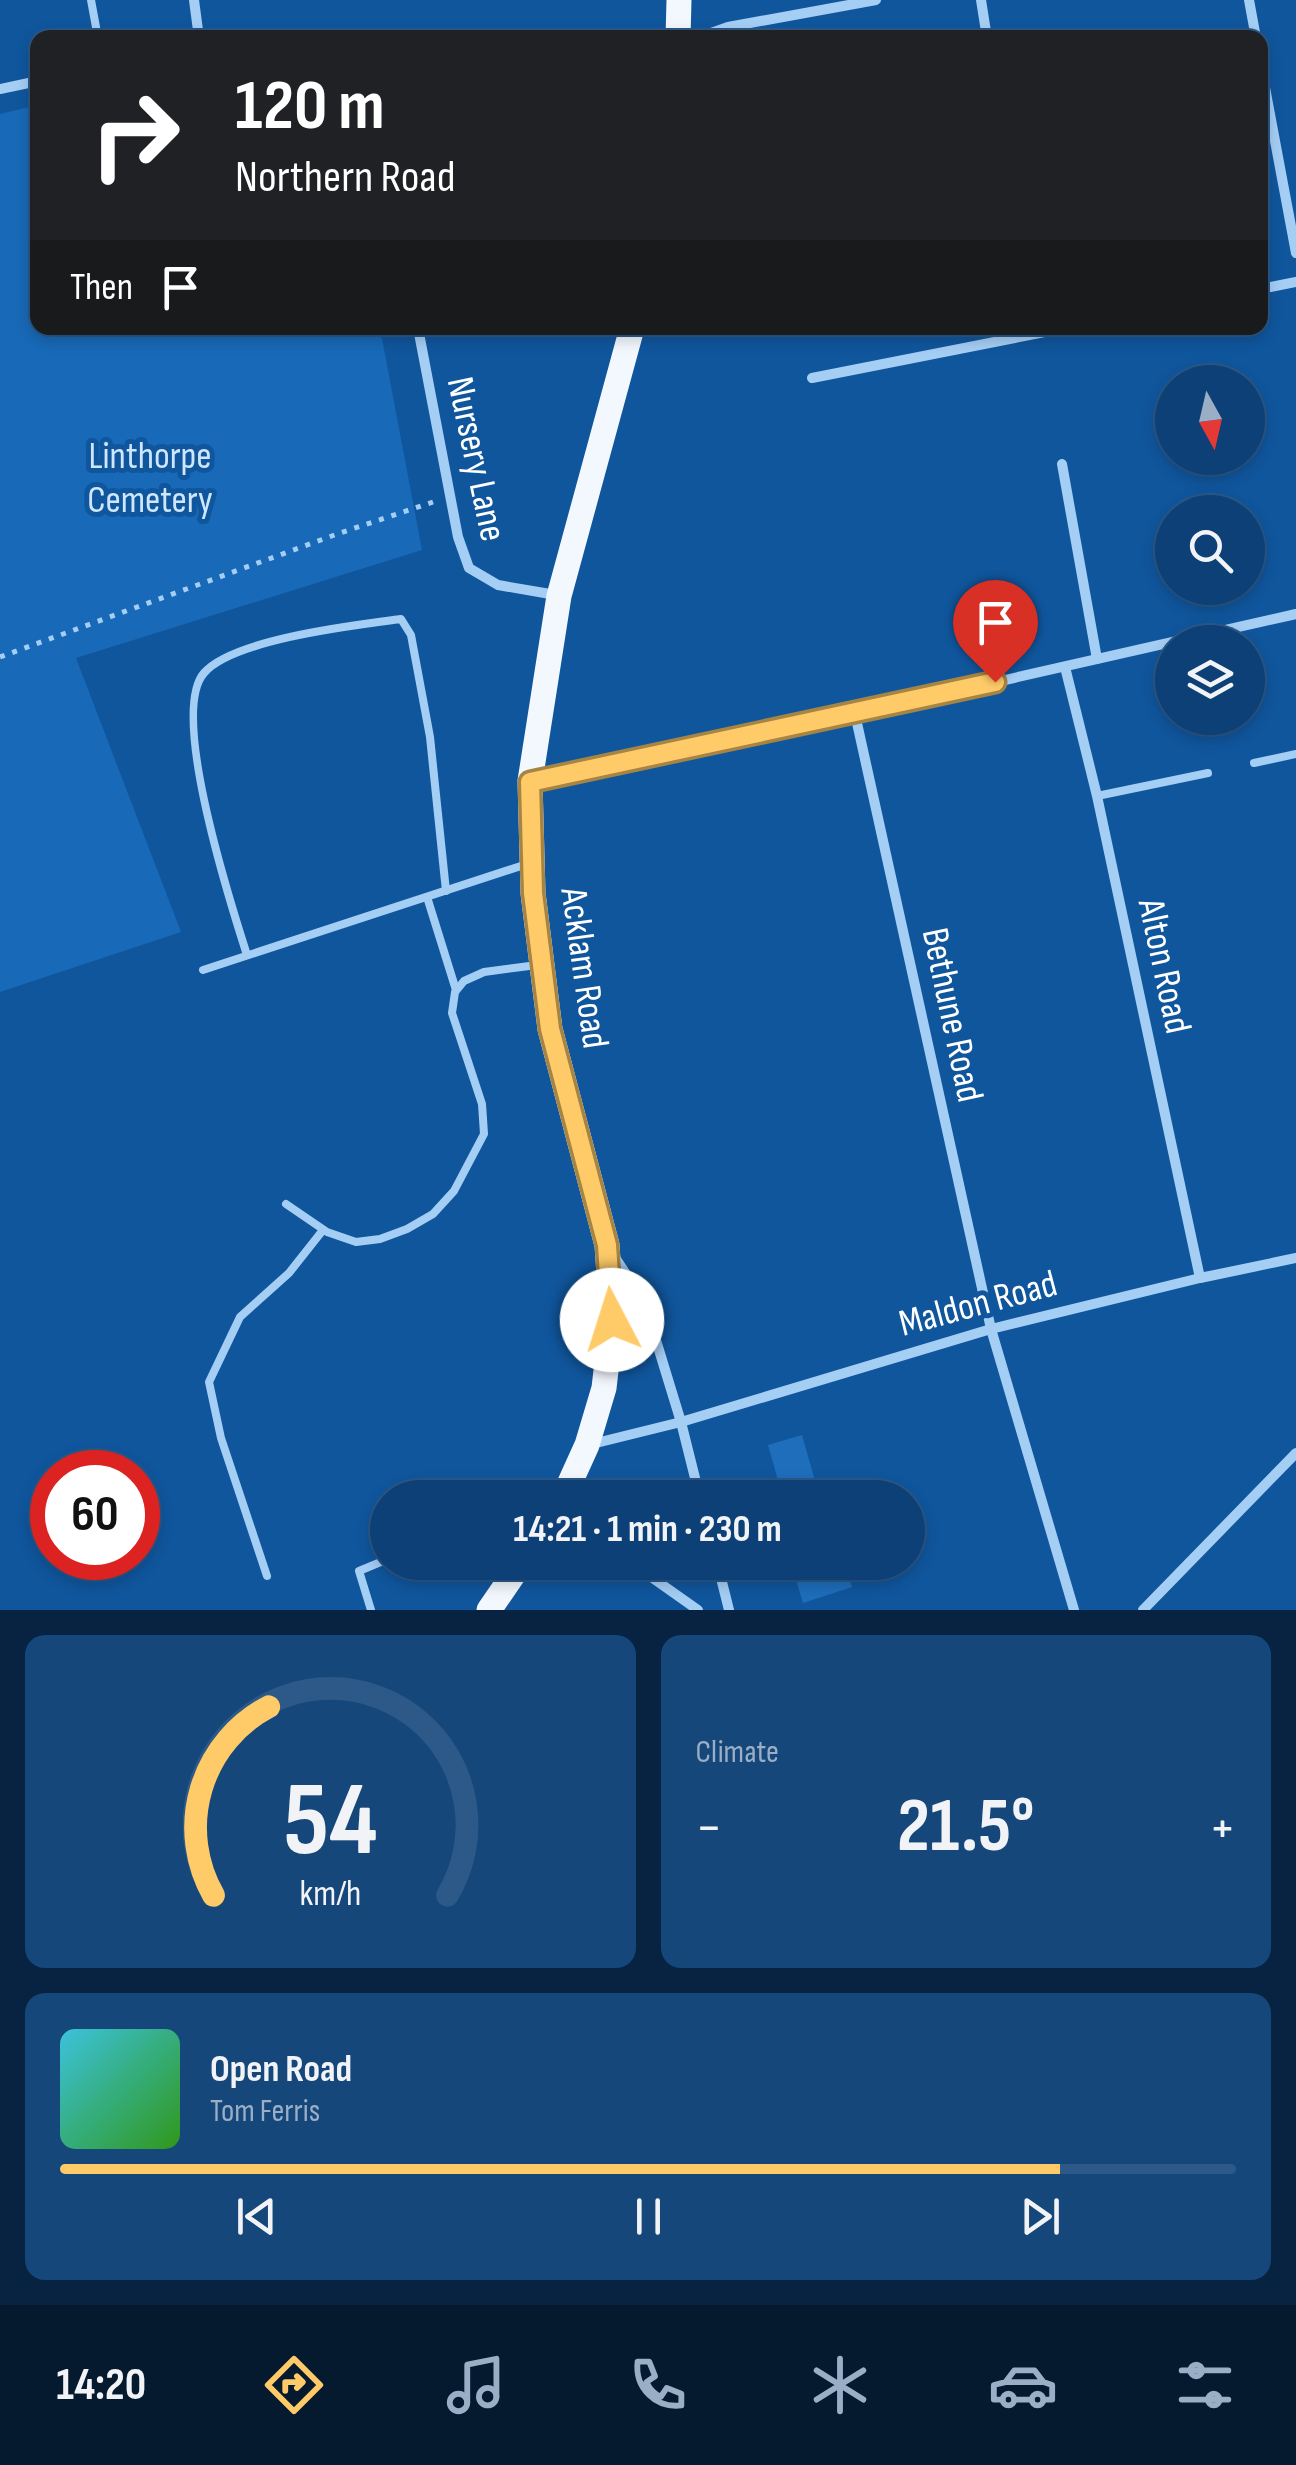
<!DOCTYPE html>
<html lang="en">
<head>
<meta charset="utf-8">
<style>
  :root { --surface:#0c4076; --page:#15477b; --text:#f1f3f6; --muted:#9aafc5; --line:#2c5988; --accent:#ffcb69 }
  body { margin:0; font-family:"Sofia Sans Condensed",sans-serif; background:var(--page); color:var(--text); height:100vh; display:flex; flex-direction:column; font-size:38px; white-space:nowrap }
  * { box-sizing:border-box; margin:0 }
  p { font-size:32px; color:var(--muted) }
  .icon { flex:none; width:55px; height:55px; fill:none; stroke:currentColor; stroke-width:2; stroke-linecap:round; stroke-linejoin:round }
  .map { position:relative; height:1610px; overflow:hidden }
  .panel { display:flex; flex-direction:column; gap:25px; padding:25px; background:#072341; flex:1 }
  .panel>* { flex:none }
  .hud { position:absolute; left:30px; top:30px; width:1238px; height:305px; border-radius:20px; box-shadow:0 5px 15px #0003,0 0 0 2px var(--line); background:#202124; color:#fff; overflow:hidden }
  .needle { width:65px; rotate:172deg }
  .controls { position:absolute; left:1155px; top:365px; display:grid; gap:20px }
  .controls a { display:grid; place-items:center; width:110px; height:110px; border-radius:50%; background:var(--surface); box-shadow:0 5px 15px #0003,0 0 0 2px var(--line); font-size:50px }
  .speed { position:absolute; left:30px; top:1450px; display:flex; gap:20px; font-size:50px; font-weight:700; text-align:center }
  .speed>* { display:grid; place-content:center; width:130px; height:130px; border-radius:50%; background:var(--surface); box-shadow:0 5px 15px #0003,0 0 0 2px var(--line); line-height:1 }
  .speed .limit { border:15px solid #d22; background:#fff; color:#111 }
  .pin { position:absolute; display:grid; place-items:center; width:85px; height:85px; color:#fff; margin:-102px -42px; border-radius:50% 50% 50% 0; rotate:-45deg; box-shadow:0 0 10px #0007 }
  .pin .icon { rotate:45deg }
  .me { position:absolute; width:110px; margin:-55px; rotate:355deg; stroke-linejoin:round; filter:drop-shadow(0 0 8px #0008) }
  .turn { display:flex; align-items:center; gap:35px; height:210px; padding:0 40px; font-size:45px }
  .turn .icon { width:130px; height:130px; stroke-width:2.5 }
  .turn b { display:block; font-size:70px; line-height:85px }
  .then { display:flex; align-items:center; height:95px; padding:0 40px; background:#0003; gap:20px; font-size:38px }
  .big { font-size:75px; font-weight:700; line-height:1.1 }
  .panel .widget { flex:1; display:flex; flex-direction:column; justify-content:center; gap:15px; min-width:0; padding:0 35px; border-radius:20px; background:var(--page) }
  .panel .dial { align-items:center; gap:0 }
  .dial svg { height:260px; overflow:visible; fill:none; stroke:var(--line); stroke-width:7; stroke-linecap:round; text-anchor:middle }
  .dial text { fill:var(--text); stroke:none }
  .song { display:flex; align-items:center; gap:30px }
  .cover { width:120px; height:120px; border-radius:15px; background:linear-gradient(135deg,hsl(190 70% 55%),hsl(110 70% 35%)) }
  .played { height:10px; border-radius:5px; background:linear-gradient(90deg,var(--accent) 85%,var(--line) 85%) }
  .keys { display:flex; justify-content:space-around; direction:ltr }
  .heat { display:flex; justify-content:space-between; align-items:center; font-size:55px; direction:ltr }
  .panel .tiles { flex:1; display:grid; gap:25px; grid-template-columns:1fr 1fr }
  .widget:last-child { grid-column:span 2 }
  .trip { position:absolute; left:370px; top:1480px; width:555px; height:100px; border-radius:50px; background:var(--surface); box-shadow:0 5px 15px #0003,0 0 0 2px var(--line); font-weight:700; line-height:100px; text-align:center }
  .menu { display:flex; height:160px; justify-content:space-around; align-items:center; background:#051a2f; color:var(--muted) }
  .menu .icon { width:70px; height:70px }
  .menu .current { color:var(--accent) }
  .menu b { font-size:45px; color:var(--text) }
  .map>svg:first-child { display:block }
  .green { fill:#1869b7 }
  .building { fill:#1e6ebc }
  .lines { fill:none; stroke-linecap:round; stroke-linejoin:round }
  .path { stroke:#a5cef5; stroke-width:5; stroke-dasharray:5 8; stroke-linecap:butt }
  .lane { stroke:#a5cef5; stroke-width:8 }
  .street { stroke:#a5cef5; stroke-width:10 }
  .primary { stroke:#f3f8ff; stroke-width:25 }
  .route-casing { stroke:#a68444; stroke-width:25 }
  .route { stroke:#ffcb69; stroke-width:18 }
  .labels { text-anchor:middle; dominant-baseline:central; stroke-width:10; stroke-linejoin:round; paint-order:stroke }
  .park-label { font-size:38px; fill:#cee7fe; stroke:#10569d }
  .street-label { font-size:38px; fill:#fff; stroke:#10569d }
</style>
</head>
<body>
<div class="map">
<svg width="1296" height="1610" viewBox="0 0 1296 1610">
  <rect width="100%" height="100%" fill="#10569d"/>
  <polygon class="green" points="37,105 38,328 380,328 422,550 76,658 181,932 0,992 0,114"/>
  <g class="building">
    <polygon points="802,1435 820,1498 783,1498 768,1445"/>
    <polygon points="833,1562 837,1574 847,1570 852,1587 803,1603 791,1563"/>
  </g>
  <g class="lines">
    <polyline class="path" points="0,657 340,533 433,502"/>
    <g class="lane">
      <polyline points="91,0 98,38"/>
      <polyline points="1254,763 1296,754"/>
      <polyline points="1097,796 1208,773"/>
      <polyline points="427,897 456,990"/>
      <path d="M247 955C231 905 169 713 204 673 233 639 356 625 401 619L411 635 430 737 446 891"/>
      <polyline points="203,970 527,864"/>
      <polyline points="286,1204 327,1232 356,1242 380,1239 407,1229 433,1214 454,1191 484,1134 482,1104 452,1013 455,992 464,981 484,972 537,965"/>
      <polyline points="267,1576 221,1438 209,1382 240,1317 289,1273 323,1230"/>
      <polyline points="371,1610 359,1571 388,1559"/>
    </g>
    <g class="street">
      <polyline points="194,0 199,38"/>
      <polyline points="981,0 987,38"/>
      <polyline points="1249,0 1256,38"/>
      <polyline points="697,38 728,27 876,0"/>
      <polyline points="1260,61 1296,253"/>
      <polyline points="0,89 38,81"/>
      <polyline points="1260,289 1296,282"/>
      <polyline points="418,328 458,537 469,568 498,585 556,595"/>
      <polyline points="812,378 1065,328"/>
      <polyline points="1062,464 1097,659"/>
      <polyline points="1065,667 1097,796 1200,1278"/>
      <polyline points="855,714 991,1329 1074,1610"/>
      <polyline points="530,781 855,714 1296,614"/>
      <polyline points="616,1259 644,1301 681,1422 700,1498"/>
      <polyline points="588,1445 681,1422 991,1329 1200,1278 1296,1258"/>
      <polyline points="630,1562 698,1610"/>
      <polyline points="717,1562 729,1610"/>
      <polyline points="1143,1610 1296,1453"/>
    </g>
    <g class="primary">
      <polyline points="678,38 679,0"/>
      <polyline points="563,1498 587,1445 604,1388 612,1319 607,1245 550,1029 533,893 530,781 559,596 632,328"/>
      <polyline points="489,1610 522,1562"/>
    </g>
  </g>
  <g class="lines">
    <defs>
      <polyline id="route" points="612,1320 607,1245 550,1029 533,893 530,782 995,682"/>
    </defs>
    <use href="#route" class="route-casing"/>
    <use href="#route" class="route"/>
  </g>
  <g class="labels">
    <g class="park-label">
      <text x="150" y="456">Linthorpe<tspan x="150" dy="44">Cemetery</tspan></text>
    </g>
    <g class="street-label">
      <text transform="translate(476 459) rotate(78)">Nursery Lane</text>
      <text transform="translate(1164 966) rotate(78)">Alton Road</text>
      <text transform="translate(584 968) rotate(82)">Acklam Road</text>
      <text transform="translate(952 1015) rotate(78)">Bethune Road</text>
      <text transform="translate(978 1304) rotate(-15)">Maldon Road</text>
    </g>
  </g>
</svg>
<div class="controls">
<a><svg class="needle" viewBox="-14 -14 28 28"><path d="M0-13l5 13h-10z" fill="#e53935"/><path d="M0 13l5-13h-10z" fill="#9aafc5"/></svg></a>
<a><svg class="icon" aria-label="search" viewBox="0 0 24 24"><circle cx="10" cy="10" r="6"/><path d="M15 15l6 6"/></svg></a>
<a><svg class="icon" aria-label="layers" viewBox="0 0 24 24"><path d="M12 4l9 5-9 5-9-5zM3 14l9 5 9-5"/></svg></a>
</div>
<div class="speed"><div class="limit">60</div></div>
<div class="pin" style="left:995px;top:682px;background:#d93025"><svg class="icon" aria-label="arrive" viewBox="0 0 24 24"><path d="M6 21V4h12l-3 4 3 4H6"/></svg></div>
<svg class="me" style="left:612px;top:1320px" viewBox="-20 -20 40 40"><circle r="19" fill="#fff"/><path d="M0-13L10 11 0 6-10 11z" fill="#ffcb69"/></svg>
<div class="trip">14:21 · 1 min · 230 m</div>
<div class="hud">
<div class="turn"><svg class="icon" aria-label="right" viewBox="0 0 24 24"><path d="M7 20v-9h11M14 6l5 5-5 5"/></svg><div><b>120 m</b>Northern Road</div></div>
<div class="then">Then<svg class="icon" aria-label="arrive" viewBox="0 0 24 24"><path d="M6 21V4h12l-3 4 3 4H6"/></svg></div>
</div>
</div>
<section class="panel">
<div class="tiles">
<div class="widget dial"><svg viewBox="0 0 100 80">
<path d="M14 69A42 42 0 1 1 86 69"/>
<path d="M14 69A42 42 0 0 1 31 11" stroke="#ffcb69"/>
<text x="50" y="56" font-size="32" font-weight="700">54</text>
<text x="50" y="72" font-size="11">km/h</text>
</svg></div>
<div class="widget"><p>Climate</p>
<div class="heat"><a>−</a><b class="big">21.5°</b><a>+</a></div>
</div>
<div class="widget">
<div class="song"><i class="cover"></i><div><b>Open Road</b><p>Tom Ferris</p></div></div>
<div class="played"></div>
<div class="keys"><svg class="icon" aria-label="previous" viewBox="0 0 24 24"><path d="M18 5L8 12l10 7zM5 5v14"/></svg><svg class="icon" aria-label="pause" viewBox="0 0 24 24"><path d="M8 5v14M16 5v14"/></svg><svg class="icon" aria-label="next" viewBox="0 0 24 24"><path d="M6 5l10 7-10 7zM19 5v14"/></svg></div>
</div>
</div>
</section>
<nav class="menu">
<b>14:20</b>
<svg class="icon current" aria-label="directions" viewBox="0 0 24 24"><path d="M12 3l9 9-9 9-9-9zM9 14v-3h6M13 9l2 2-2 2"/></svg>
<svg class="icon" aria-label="music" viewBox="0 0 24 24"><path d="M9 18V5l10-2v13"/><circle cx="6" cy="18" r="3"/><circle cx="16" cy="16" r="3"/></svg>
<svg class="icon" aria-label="phone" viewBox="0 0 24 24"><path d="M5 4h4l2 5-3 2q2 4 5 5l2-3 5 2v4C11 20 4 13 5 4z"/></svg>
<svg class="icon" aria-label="climate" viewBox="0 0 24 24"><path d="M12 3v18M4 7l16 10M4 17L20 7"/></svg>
<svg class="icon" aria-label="car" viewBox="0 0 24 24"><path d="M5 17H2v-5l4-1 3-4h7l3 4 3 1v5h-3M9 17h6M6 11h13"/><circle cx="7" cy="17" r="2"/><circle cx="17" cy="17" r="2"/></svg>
<svg class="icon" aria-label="filters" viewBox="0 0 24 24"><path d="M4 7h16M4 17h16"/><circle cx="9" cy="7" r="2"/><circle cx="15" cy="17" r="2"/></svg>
</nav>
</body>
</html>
